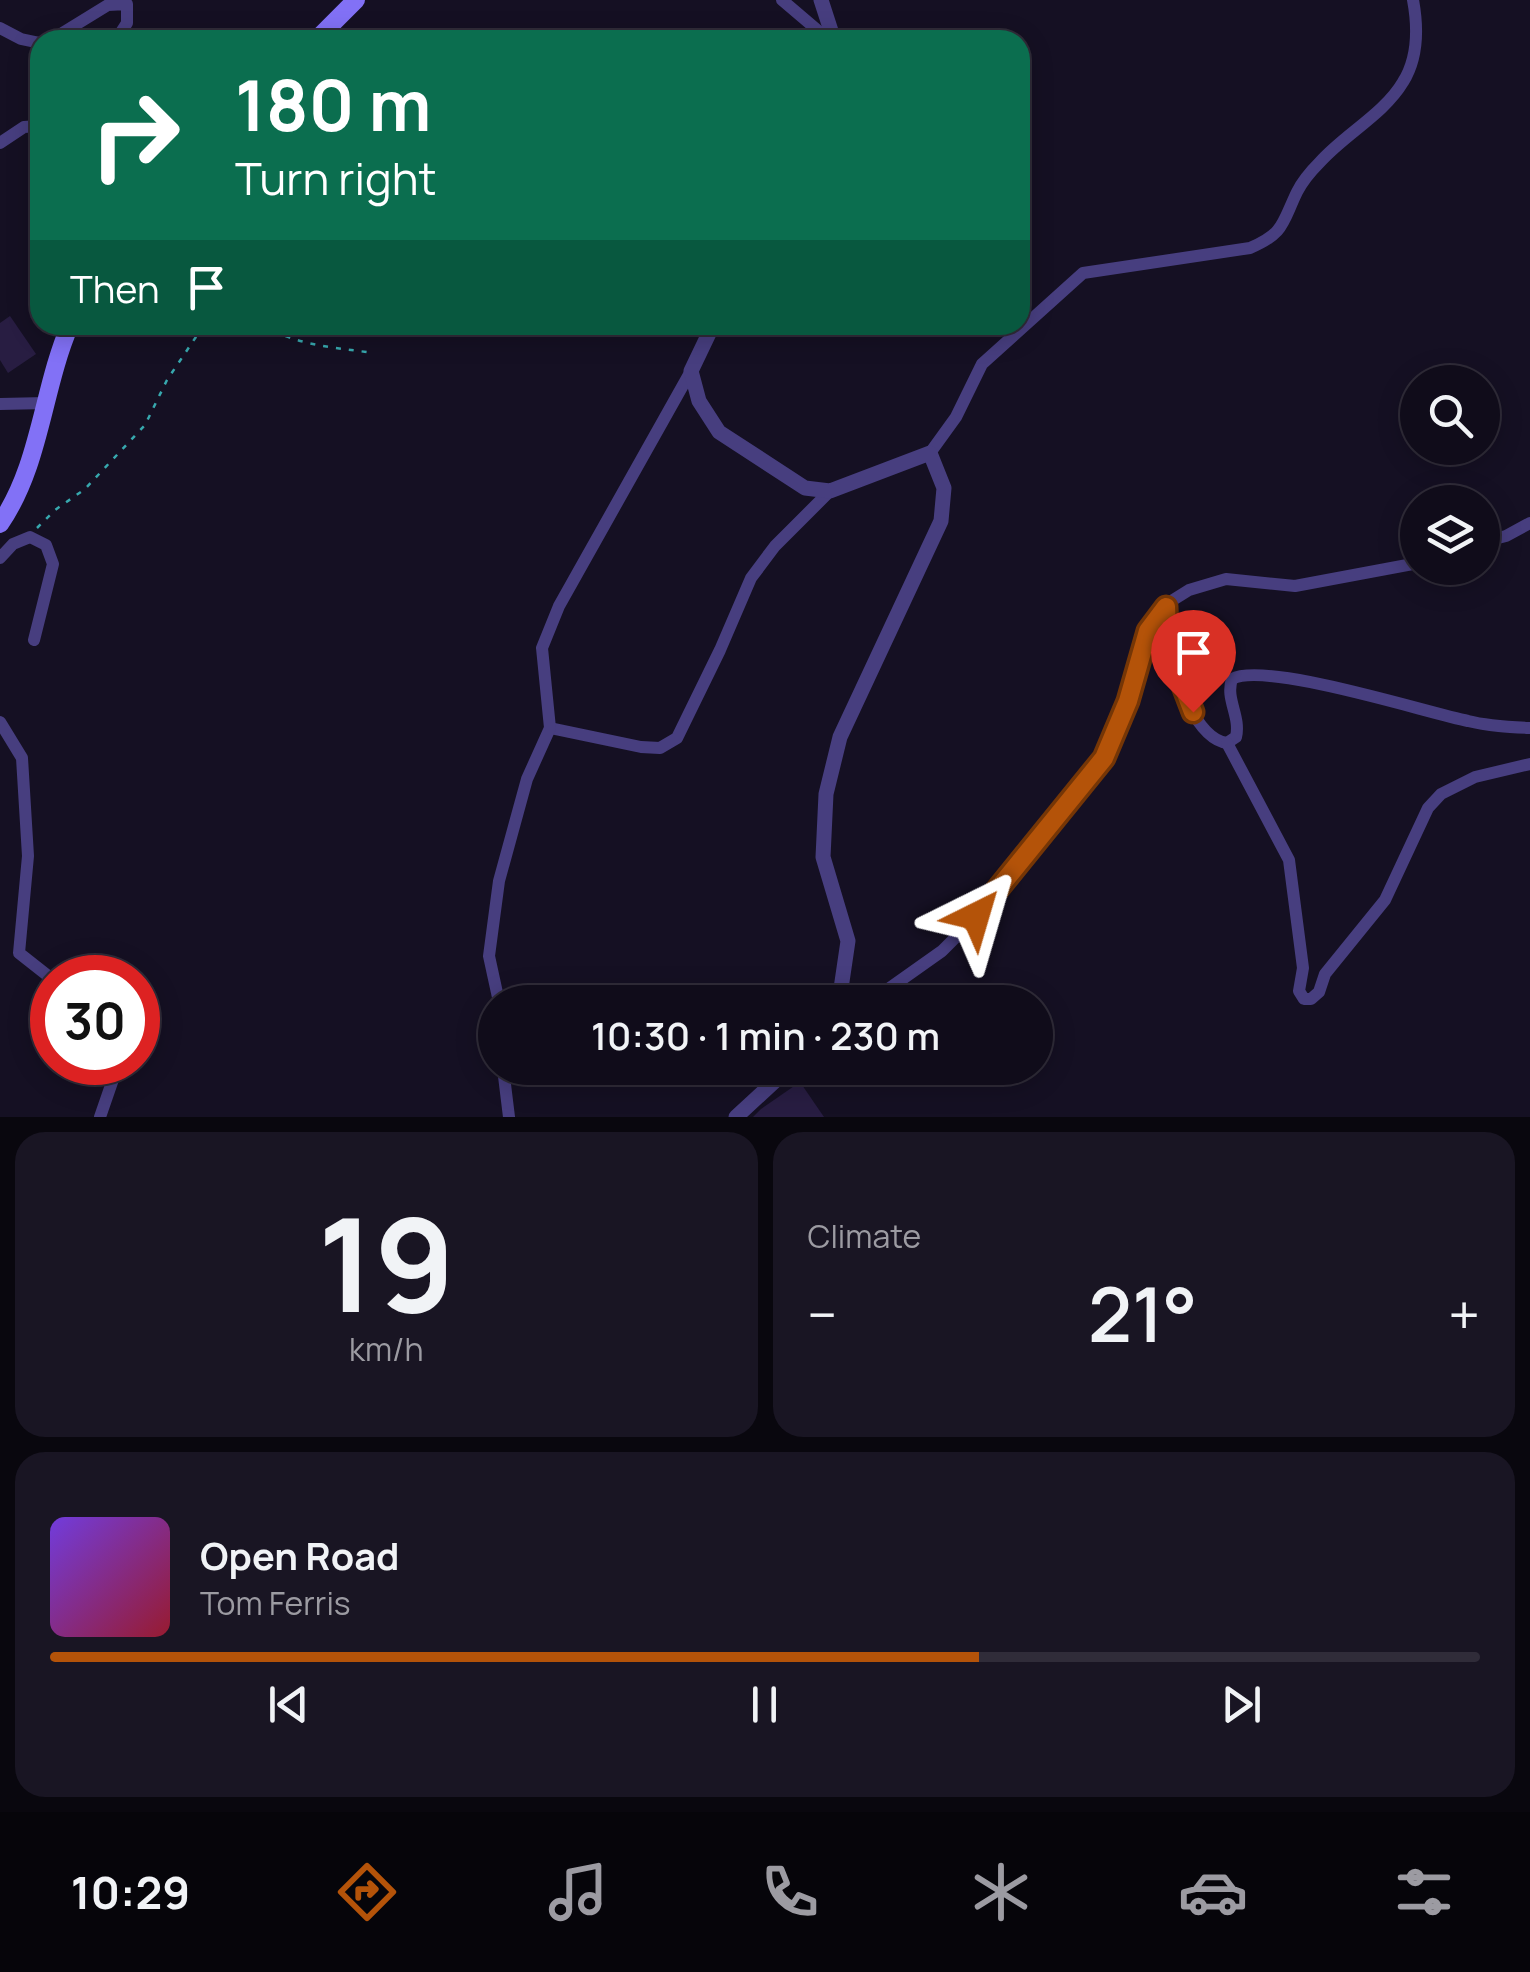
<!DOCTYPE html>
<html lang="en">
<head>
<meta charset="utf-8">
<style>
  :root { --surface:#100c1a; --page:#191523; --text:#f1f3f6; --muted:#9c9ba2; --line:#302c39; --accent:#b45309 }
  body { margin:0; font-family:Manrope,sans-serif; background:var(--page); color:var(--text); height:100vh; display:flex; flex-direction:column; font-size:38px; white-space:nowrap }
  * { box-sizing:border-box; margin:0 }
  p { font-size:32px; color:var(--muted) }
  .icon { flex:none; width:55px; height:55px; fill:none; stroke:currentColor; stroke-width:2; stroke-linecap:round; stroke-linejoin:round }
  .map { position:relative; height:1117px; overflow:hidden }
  .side { display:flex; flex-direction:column; gap:15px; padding:15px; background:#09070e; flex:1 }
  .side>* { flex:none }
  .guide { position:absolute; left:30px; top:30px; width:1000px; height:305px; border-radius:30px; box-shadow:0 5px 25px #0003,0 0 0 2px var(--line); background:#0b6e4f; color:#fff; overflow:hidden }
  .buttons { position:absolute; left:1400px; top:365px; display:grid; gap:20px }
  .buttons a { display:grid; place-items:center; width:100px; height:100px; border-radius:50%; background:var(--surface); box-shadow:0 5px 25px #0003,0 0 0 2px var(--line); font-size:50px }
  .speed { position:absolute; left:30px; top:955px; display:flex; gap:20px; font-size:50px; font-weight:700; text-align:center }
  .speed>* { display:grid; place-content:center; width:130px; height:130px; border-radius:50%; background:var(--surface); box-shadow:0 5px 25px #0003,0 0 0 2px var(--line); line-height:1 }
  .speed .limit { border:15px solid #d22; background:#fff; color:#111 }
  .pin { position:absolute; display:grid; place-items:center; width:85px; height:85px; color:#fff; margin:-102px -42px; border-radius:50% 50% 50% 0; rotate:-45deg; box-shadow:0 0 10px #0007 }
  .pin .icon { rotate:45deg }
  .me { position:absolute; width:110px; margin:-55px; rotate:40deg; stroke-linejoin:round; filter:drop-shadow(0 0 8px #0008) }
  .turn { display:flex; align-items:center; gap:35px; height:210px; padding:0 40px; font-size:45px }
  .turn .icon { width:130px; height:130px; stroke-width:2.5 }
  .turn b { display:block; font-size:70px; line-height:85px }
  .then { display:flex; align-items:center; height:95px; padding:0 40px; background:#0003; gap:20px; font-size:38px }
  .big { font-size:75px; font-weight:600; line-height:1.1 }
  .side .widget { flex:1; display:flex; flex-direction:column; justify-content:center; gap:15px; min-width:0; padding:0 35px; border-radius:30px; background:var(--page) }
  .side .dial { align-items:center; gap:0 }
  .dial b { font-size:130px; line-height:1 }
  .song { display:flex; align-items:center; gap:30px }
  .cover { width:120px; height:120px; border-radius:15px; background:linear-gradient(135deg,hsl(260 70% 55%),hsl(350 70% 35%)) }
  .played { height:10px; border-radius:5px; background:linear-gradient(90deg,var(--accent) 65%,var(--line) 65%) }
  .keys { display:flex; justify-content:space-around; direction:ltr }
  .heat { display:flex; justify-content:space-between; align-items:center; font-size:55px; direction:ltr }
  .side .tiles { flex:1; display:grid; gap:15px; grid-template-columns:1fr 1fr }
  .widget:last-child { grid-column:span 2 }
  .trip { position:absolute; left:478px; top:985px; width:575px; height:100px; border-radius:50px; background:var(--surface); box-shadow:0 5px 25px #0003,0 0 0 2px var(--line); font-weight:600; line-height:100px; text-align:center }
  .tab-bar { display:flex; height:160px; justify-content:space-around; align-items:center; background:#06050a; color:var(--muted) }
  .tab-bar .icon { width:70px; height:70px }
  .tab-bar .active { color:var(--accent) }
  .tab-bar b { font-size:45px; color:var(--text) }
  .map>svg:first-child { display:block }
  .building { fill:#281d42 }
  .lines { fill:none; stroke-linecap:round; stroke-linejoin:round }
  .path { stroke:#37a8ae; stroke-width:2.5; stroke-dasharray:5 8; stroke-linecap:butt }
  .minor { stroke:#473e7f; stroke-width:12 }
  .tertiary { stroke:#473e7f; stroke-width:15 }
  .secondary { stroke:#8271f6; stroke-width:18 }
  .route-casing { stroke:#753606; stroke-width:25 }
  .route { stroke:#b45309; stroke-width:18 }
</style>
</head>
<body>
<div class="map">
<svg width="1530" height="1117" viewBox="0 0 1530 1117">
  <rect width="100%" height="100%" fill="#151023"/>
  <g class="building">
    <polygon points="10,316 36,354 8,373 0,360 0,323"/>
    <polygon points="800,1082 824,1117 753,1117 761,1109"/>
  </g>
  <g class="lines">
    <g class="path">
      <path d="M262 325C298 346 333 347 373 353"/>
      <polyline points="37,528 55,510 85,489 145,425 167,380 204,325"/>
    </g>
    <g class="minor">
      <polyline points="782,0 829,40"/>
      <polyline points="0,28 21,39 40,43"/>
      <polyline points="51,40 108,5 127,4 127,23 116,40"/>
      <polyline points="0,143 24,127 38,126"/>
      <polyline points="0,404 46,403"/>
      <path d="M930 453 956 417 982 364 1083 273 1250 248C1285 233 1282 223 1297 192 1302 182 1312 170 1320 162 1345 134 1384 114 1403 82 1418 58 1418 27 1413 0"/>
      <polyline points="1482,542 1506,536 1530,523"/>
      <polyline points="0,558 13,544 30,537 46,545 53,564 34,640"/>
      <path d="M1166 607C1167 620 1166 634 1168 647 1174 676 1196 739 1227 743L1236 737C1241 716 1225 699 1232 679 1265 661 1424 712 1468 721 1488 726 1509 727 1530 728"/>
      <polyline points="0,722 22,758 28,856 19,953 52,979"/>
      <polyline points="550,728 641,747 660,748 677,738 720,650 751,578 775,546 830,491"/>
      <polyline points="1227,743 1289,860 1303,968 1299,991 1304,999 1311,999 1319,992 1325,974 1385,900 1428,808 1441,794 1475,777 1530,764"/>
      <polyline points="499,1002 489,956 499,881 527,779 550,728 542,648 559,606 691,371"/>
      <polyline points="870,1002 942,951 984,909 1098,766 1117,731 1148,631 1173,600 1189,590 1226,579 1295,586 1418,563"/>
      <polyline points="503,1068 509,1117"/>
      <polyline points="100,1117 119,1062"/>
    </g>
    <g class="tertiary">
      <polyline points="821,0 834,40"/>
      <polyline points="713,325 691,371 699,401 719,432 805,488 830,491 930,453 944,488 941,521 840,737 826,794 823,857 848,941 839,1002"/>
      <polyline points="736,1117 789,1068"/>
    </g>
    <g class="secondary">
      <polyline points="316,40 356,0"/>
      <path d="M0 524C41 464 42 390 70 325"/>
    </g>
  </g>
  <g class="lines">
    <defs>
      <polyline id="route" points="976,916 1104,758 1128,701 1148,631 1166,607 1168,647 1193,712"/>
    </defs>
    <use href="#route" class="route-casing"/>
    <use href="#route" class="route"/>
  </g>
</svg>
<div class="buttons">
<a><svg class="icon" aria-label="search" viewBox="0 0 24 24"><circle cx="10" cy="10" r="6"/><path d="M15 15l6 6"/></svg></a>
<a><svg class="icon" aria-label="layers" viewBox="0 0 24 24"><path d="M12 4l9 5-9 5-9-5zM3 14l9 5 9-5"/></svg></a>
</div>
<div class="speed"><div class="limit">30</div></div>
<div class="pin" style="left:1193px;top:712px;background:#d93025"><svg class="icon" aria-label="arrive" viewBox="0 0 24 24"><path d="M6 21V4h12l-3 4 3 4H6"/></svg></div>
<svg class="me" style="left:976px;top:916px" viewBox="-20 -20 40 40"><path d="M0-17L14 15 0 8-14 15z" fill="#b45309" stroke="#fff" stroke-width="4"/></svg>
<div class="trip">10:30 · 1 min · 230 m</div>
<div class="guide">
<div class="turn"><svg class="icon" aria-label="right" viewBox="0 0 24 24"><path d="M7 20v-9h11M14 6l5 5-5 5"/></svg><div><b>180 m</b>Turn right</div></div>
<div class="then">Then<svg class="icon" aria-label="arrive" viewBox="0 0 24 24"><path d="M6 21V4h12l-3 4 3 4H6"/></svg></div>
</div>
</div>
<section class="side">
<div class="tiles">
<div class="widget dial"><b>19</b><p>km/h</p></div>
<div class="widget"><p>Climate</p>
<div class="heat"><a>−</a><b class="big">21°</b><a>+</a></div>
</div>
<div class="widget">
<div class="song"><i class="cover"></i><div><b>Open Road</b><p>Tom Ferris</p></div></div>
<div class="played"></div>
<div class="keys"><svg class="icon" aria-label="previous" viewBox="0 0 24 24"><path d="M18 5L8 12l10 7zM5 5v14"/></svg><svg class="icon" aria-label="pause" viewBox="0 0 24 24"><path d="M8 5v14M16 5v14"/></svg><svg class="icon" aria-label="next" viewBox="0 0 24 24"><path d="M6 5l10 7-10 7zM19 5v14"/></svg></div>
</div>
</div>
</section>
<nav class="tab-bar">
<b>10:29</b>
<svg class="icon active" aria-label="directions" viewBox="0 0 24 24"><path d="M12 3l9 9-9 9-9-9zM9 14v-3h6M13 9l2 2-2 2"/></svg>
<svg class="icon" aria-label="music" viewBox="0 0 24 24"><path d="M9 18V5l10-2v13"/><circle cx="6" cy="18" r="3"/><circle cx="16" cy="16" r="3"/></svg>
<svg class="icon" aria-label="phone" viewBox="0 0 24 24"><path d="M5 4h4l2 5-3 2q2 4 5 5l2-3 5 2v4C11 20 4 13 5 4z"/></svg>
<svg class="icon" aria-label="climate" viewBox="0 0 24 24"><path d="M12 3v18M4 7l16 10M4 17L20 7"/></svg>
<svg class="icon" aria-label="car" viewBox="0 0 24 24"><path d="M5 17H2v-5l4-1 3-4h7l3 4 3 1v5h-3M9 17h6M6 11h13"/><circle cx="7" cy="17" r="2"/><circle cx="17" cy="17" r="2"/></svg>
<svg class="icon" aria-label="filters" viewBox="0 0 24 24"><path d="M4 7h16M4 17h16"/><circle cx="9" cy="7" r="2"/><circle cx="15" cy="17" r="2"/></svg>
</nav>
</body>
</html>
